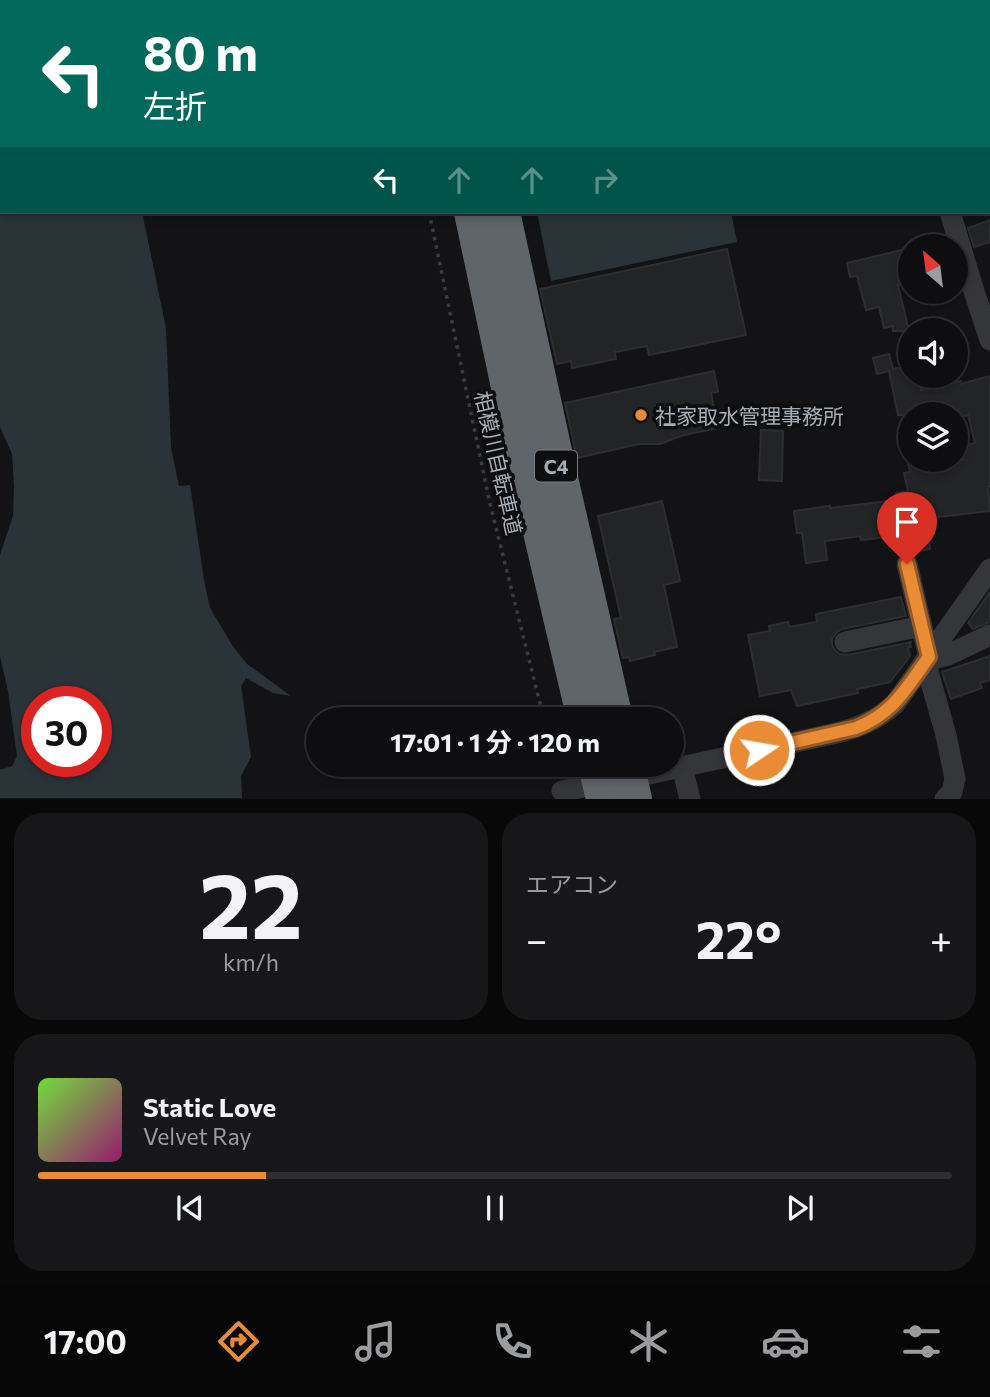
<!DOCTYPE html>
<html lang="ja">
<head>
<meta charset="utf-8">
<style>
  :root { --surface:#0e0e10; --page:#171719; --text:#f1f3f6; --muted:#9b9c9f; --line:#2e2e30; --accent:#ea8c36 }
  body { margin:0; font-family:Commissioner,"Noto Sans JP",sans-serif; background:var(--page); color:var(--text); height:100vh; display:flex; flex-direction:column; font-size:26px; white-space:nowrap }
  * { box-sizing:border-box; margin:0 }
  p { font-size:23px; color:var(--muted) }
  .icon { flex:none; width:38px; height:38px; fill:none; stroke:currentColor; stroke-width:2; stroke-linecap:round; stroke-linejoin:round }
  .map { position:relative; height:799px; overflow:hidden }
  .panel { display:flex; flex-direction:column; gap:14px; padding:14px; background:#080809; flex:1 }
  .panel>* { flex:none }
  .top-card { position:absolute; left:0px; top:0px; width:990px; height:214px; box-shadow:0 4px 10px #0003,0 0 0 2px var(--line); background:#00695c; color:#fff; overflow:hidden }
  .needle { width:46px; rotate:332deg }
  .buttons { position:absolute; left:898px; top:234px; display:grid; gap:14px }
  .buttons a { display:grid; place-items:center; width:70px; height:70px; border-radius:50%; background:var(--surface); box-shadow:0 4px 10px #0003,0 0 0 2px var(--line); font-size:35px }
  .speed { position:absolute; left:21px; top:686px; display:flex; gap:14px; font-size:35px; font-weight:700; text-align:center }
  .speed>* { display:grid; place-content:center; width:91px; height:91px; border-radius:50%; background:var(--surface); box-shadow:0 4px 10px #0003,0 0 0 2px var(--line); line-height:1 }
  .speed .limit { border:10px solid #d22; background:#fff; color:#111 }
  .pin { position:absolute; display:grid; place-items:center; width:60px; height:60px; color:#fff; margin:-72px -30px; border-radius:50% 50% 50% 0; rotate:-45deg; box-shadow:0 0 7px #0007 }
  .pin .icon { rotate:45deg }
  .me { position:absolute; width:77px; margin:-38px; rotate:78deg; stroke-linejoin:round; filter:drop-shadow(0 0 5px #0008) }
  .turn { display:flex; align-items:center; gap:24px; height:147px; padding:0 28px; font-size:32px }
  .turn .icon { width:91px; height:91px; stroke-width:2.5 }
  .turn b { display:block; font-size:49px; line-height:60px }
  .lanes { display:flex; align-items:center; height:66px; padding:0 28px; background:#0003; justify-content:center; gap:35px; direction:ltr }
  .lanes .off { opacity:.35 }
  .big { font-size:52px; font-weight:700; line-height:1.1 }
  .panel .widget { flex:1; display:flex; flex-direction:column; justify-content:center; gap:10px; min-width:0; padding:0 24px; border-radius:28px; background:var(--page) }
  .panel .dial { align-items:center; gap:0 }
  .dial b { font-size:91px; line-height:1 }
  .song { display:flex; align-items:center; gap:21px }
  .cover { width:84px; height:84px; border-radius:10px; background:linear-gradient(135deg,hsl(100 70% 55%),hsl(320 70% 35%)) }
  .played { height:7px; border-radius:4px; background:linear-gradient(90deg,var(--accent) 25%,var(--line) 25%) }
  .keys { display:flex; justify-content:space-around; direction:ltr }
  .heat { display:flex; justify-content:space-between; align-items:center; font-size:38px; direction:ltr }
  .panel .tiles { flex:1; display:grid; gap:14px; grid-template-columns:1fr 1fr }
  .widget:last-child { grid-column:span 2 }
  .trip { position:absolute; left:306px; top:707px; width:378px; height:70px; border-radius:35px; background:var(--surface); box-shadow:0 4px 10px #0003,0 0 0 2px var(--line); font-weight:700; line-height:70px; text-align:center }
  .menu { display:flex; height:112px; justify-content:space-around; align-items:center; background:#060606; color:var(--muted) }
  .menu .icon { width:49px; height:49px }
  .menu .active { color:var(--accent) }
  .menu b { font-size:32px; color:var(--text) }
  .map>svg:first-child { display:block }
  .water { fill:#2a3438; fill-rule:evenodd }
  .building { fill:#232426; stroke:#2d2e31; stroke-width:2 }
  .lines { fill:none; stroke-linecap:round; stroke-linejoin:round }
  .path { stroke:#3a3d40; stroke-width:3.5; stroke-dasharray:3.5 5; stroke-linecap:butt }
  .street { stroke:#343639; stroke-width:21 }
  .highway { stroke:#60656a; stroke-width:38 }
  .highway-bridge { stroke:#60656a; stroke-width:38 }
  .route-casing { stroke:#985b23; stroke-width:18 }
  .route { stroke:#ea8c36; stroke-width:12 }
  .poi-dot { fill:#ea8c36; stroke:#0e0e10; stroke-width:2.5 }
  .labels { text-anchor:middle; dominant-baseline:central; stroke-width:7; stroke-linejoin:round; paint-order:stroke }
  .shield { fill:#0e0e10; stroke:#787d83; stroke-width:2 }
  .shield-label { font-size:19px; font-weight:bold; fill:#a5adb4 }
  .poi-label { font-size:21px; fill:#a5adb4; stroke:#0e0e10; text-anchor:start }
  .street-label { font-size:21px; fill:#a5adb4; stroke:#0e0e10 }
</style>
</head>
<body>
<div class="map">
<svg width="990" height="799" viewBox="0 0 990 799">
  <rect width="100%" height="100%" fill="#131315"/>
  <g class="water">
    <path d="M0 0H146L147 2H2V212H142L166 328 171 448 179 486 190 485 204 580 210 608 232 645 247 664 291 696 273 693 246 678 241 686 251 757 241 776 242 798H0V770L12 766 17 756 8 691 0 656V555L13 516 14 486 12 454 0 427ZM37 702H96V761H37Z"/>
    <polygon points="537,212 731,212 737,242 551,281"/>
  </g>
  <g class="building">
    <polygon points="990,220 990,242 974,247 968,228"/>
    <polygon points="910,248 910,282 898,285 909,331 893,331 893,326 884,328 879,307 866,310 857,276 850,277 847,263"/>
    <polygon points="727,249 746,335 649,355 647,346 615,352 616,359 572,368 571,361 557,364 540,289"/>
    <polygon points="889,354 893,369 910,366 910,376 918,376 921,390 961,381 961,384 990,376 990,486 988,487 990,511 930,518 931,528 927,528 930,549 915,552 914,546 910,547 910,544 889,547 887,537 861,540 860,536 825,541 827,560 806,563 802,533 797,533 794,511 830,506 830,508 897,500 896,493 908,491 904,473 910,472 908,463 918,460 963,460 959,447 975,443 968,415 956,418 956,415 898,415 889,371 877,374 873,358"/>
    <polygon points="714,371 718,392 711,393 718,428 684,435 660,444 639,444 577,458 565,403"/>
    <polygon points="761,430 783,431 782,481 759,480"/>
    <polygon points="662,501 680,581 664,585 677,647 654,652 655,655 630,661 629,657 623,658 614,619 621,618 598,516"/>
    <polygon points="990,592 990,622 973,629 968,623"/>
    <polygon points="901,597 906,616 842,629 836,633 832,639 832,645 835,650 840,654 847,655 912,642 910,642 911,647 908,647 910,656 890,682 857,689 858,693 797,706 791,690 760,696 748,635 770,631 769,626 788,622 789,627 817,622 816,614"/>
    <polygon points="990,656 990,680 980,683 982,688 951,699 942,672"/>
  </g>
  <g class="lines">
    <g class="path">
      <polyline points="0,94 2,93"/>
      <polyline points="429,212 490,504 544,719"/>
    </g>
    <g class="street">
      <polyline points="822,0 822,2"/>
      <polyline points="911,0 911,2"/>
      <polyline points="989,48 990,47"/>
      <polyline points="950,212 973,288 990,340"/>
      <polyline points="907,564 929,657"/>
      <polyline points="845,642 922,626"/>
      <polyline points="925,661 946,735 955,779 952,792 945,799"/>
      <polyline points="925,661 948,655 990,635"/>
      <polyline points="682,767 690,799"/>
      <path d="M562 791 612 782 837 733C860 727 877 720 895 704L990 569"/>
    </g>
    <g class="highway">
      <polyline points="430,0 430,2"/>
      <polyline points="458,0 458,2"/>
      <polyline points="473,212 528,472 586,719"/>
      <polyline points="501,212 556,465 614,719"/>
    </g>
    <g class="highway-bridge">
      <polyline points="597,765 605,799"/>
      <polyline points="625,765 633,799"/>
    </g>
  </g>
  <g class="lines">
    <defs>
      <path id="route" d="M759 750 856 728C894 713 906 688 929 657L907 564"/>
    </defs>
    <use href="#route" class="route-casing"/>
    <use href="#route" class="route"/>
  </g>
  <circle class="poi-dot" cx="641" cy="415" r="7"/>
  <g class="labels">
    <rect class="shield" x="535" y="450.5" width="42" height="31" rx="5"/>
    <g class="shield-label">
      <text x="556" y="466">C4</text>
    </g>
    <g class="poi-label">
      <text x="655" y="415">社家取水管理事務所</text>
    </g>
    <g class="street-label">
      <text transform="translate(499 463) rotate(77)">相模川自転車道</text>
    </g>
  </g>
</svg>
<div class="buttons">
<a><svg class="needle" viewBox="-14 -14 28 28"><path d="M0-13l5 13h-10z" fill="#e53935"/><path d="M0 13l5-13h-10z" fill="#9b9c9f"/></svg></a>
<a><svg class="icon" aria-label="sound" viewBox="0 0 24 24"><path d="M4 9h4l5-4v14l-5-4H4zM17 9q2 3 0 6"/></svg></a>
<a><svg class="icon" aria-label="layers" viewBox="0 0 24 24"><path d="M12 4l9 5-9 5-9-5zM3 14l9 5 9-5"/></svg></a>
</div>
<div class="speed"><div class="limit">30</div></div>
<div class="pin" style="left:907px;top:564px;background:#d93025"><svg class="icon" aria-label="arrive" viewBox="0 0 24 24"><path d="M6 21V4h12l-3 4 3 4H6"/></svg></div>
<svg class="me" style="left:759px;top:750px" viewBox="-20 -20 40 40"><circle r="17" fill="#ea8c36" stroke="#fff" stroke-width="3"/><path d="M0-11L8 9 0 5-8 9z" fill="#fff"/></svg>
<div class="trip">17:01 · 1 分 · 120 m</div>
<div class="top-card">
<div class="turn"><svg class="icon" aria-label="left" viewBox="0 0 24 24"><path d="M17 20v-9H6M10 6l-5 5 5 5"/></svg><div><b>80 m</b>左折</div></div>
<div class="lanes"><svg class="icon" aria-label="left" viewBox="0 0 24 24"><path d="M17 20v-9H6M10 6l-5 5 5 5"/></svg><svg class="icon off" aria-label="ahead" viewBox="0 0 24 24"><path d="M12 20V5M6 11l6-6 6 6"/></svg><svg class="icon off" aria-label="ahead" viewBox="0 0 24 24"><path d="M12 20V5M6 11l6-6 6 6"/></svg><svg class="icon off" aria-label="right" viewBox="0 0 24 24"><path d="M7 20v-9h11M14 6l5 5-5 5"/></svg></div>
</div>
</div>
<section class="panel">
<div class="tiles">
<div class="widget dial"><b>22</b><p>km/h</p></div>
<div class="widget"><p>エアコン</p>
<div class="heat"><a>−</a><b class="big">22°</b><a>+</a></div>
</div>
<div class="widget">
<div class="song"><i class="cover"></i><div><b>Static Love</b><p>Velvet Ray</p></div></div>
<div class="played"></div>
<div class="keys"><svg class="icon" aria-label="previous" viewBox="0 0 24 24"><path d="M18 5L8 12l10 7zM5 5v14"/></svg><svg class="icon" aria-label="pause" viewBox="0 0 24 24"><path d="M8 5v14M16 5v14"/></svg><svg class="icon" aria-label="next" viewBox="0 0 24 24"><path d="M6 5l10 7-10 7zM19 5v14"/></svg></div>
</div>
</div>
</section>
<nav class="menu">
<b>17:00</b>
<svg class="icon active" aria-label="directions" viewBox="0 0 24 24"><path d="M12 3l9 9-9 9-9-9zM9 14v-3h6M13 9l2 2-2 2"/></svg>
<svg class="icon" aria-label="music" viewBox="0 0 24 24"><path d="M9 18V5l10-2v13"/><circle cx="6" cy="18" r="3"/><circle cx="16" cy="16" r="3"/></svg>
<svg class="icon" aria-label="phone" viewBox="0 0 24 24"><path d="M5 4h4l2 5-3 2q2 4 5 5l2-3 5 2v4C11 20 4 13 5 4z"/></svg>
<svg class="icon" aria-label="climate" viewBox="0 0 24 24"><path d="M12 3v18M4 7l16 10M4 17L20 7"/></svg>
<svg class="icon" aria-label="car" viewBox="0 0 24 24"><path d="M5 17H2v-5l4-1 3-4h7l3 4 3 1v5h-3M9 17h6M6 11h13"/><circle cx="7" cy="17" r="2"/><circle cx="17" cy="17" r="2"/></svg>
<svg class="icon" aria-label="filters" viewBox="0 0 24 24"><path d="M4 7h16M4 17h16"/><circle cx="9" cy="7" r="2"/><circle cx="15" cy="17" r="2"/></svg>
</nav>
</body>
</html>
